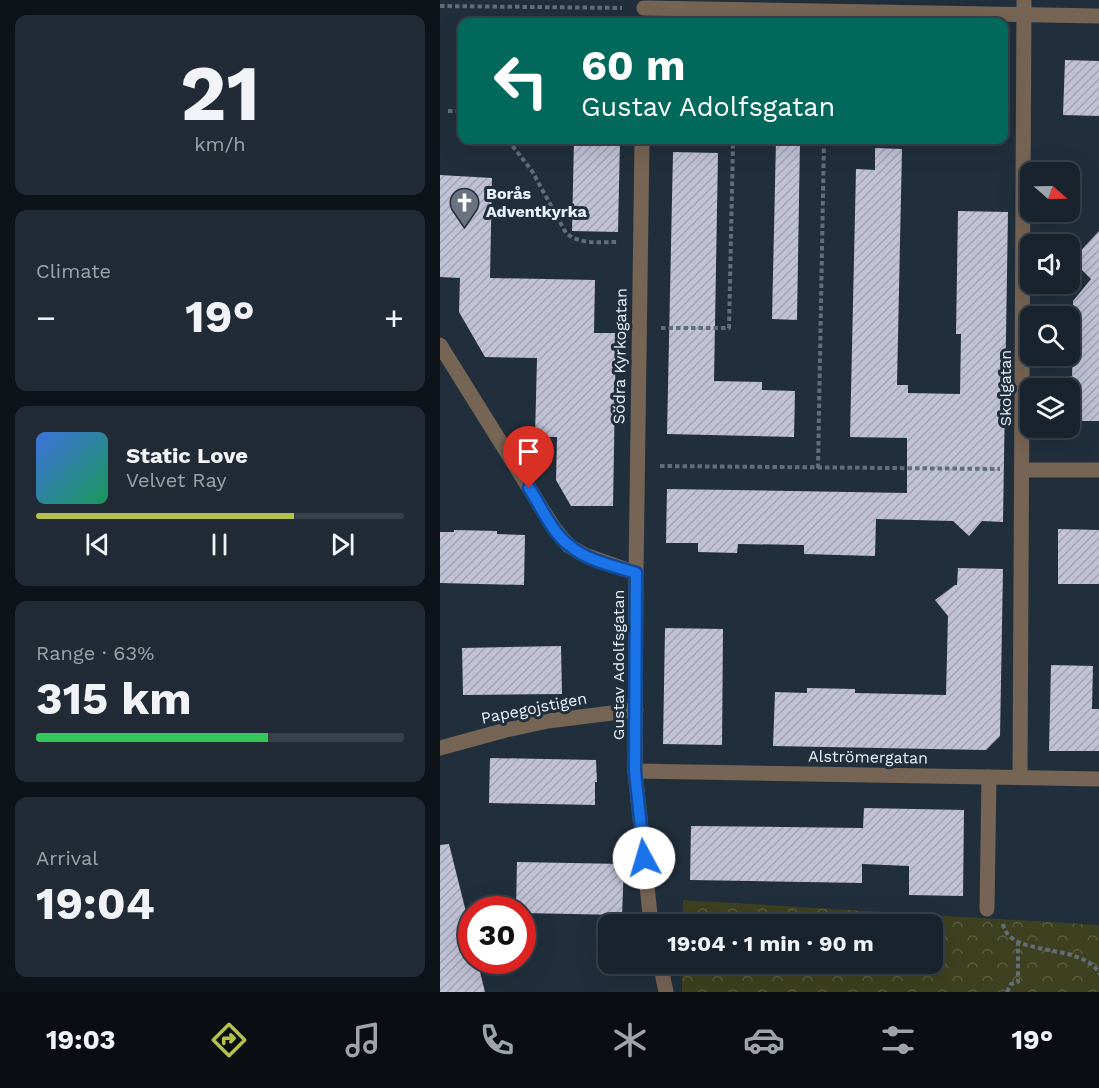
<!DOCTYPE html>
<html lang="en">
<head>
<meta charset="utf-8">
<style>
  :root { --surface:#19232d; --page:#222b35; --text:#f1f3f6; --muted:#9fa4aa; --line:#374049; --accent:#b5c249 }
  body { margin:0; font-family:"Work Sans",sans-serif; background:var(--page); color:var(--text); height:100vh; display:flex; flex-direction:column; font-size:22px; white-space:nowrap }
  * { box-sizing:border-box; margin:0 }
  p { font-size:20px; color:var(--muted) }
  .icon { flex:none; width:33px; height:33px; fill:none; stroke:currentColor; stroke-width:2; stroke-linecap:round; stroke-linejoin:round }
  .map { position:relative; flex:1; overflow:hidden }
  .drawer { display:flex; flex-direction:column; gap:15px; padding:15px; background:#0e1319; width:440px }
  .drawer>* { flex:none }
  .guide { position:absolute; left:18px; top:18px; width:550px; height:126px; border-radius:12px; box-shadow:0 6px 24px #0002,0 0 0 2px var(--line); background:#00695c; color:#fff; overflow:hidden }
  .needle { width:39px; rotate:110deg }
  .controls { position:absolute; left:580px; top:162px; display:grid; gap:12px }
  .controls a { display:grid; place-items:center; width:60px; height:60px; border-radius:12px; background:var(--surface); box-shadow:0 6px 24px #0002,0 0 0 2px var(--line); font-size:30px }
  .speed { position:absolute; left:18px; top:896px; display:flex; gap:12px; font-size:30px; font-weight:700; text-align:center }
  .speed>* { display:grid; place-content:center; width:78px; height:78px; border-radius:50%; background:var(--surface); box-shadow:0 6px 24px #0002,0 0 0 2px var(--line); line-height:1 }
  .speed .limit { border:9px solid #d22; background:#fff; color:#111 }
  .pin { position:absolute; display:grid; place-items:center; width:51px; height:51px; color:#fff; margin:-62px -26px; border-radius:50% 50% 50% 0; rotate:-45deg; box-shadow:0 0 6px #0007 }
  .pin .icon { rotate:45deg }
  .me { position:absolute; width:66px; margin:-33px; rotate:354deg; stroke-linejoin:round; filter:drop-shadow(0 0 4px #0008) }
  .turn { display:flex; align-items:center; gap:21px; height:126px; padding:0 24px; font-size:27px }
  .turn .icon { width:78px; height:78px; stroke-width:2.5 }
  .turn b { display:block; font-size:42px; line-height:51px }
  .big { font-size:45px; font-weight:700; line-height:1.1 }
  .drawer .widget { flex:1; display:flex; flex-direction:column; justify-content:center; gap:9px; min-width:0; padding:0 21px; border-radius:12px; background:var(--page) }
  .drawer .dial { align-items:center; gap:0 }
  .dial b { font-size:78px; line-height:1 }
  .song { display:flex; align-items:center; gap:18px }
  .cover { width:72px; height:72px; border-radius:9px; background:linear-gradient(135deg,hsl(220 70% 55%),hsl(150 70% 35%)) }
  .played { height:6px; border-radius:3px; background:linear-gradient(90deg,var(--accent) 70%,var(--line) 70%) }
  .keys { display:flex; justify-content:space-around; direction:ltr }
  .heat { display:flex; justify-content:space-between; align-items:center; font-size:33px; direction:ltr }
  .charge { height:9px; border-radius:4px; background:linear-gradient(90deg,#34c759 63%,var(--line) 0) }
  .trip { position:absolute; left:158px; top:914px; width:345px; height:60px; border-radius:12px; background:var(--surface); box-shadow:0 6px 24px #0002,0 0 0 2px var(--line); font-weight:700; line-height:60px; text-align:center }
  .menu { display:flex; height:96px; justify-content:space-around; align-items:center; background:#0a0e12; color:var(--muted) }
  .menu .icon { width:42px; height:42px }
  .menu .on { color:var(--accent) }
  .menu b { font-size:27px; color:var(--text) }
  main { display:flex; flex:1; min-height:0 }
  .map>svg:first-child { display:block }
  .park { fill:url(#park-crowns) }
  .building { fill:url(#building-hatch) }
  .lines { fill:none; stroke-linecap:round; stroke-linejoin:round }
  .path { stroke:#616d79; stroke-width:4; stroke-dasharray:4.5 3; stroke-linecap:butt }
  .minor { stroke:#766454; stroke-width:15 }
  .route-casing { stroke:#114b97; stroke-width:15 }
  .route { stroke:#1a73e8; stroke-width:10 }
  .labels { text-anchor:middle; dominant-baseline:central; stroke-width:6; stroke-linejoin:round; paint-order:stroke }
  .poi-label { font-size:16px; font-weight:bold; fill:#e9f2fb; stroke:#212f3c; text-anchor:start }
  .street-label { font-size:16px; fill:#e9f2fb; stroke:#212f3c }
</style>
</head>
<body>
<main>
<section class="drawer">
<div class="widget dial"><b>21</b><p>km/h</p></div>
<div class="widget"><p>Climate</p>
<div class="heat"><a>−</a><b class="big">19°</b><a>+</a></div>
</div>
<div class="widget">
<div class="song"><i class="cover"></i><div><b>Static Love</b><p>Velvet Ray</p></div></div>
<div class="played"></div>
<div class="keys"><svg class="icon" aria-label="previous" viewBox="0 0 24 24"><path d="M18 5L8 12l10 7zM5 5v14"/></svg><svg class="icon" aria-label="pause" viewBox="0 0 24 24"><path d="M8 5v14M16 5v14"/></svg><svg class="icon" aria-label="next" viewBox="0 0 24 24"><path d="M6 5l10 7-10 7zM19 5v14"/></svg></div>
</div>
<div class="widget"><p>Range · 63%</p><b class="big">315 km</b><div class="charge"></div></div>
<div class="widget"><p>Arrival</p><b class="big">19:04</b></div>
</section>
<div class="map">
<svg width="660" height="992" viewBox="0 0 660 992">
  <defs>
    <pattern id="park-crowns" width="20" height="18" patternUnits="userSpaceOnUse" patternTransform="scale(1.5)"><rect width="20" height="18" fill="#3e411f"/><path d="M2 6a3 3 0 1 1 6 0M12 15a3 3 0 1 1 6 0" fill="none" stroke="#5a5d40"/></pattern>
    <pattern id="building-hatch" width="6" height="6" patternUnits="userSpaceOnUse" patternTransform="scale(1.5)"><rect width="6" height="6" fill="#c1c1d6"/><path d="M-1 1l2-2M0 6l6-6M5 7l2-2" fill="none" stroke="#a2a3b3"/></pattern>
  </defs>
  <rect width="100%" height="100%" fill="#212f3c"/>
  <polygon class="park" points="243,900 659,925 659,992 242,992 242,963 492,963 492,924 243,924"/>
  <g class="building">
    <polygon points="625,60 660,61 660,116 623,115"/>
    <polygon points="134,140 180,140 178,232 132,231"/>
    <polygon points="336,140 360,140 357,320 332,319"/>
    <polygon points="435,148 462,149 457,385 468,385 468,393 520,394 521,334 516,334 518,211 568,212 563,522 542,521 529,536 513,521 436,519 435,556 364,554 364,545 298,544 297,553 258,552 258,543 226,543 227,489 467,493 467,438 410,437 416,169 435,170"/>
    <polygon points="233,152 278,153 274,381 322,382 322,390 355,391 354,437 227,434"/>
    <polygon points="0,175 52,178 50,278 155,280 154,333 176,333 173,506 131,506 116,480 117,437 95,437 97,358 45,357 19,312 20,278 0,277"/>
    <polygon points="660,230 660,421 630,421 630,376 632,376 633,341 630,339 630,330 633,327 633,301 651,279 632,260"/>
    <polygon points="618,529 660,530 660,584 618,584"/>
    <polygon points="14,530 57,531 57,534 85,535 84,585 0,583 0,532 14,532"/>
    <polygon points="518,568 563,569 560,736 546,750 333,746 335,692 367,693 367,688 415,689 415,693 506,695 508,616 495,600 515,585 517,585"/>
    <polygon points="225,628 283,629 282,745 223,744"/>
    <polygon points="121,646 122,694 23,695 22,648"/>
    <polygon points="611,665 653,666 652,709 660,709 660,751 609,751"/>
    <polygon points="50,758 156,760 157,782 155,782 155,805 49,803"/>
    <polygon points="424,808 524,810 523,896 469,895 469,866 422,864 422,883 250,880 251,826 423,828"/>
    <polygon points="9,844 32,936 32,960 37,960 45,992 0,992 0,845"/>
    <polygon points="77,862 184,864 182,915 82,913 82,909 76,909"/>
  </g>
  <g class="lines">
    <g class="path">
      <polyline points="0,6 182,8"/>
      <polyline points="8,111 22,111"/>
      <path d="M68 140 92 171 126 233C140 245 160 242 178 242"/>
      <polyline points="221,328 289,328 293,144 224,142"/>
      <polyline points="220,466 560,469"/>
      <polyline points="378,468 384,140"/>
      <path d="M563 924C570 959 641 941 660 974"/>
      <polyline points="567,992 571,984 578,982 578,943"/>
    </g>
    <g class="minor">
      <polyline points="204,8 660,16"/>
      <polyline points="0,345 114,528 129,546 145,555 196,573 195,771 211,924"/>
      <polyline points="582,470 660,470"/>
      <polyline points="196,573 202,140"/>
      <polyline points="0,748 66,730 108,721 196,710"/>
      <polyline points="195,771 660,779"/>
      <polyline points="580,777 584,0"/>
      <polyline points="547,909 549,777"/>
      <polyline points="220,963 226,992"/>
    </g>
  </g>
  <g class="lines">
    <defs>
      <path id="route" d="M89 488C101 506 112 533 130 546 148 561 174 566 196 573L195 771 204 858"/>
    </defs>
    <use href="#route" class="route-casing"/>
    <use href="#route" class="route"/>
  </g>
  <defs>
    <symbol id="church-pin" viewBox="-11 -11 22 30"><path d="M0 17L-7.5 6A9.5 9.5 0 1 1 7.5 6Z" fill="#6b7280" stroke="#212f3c"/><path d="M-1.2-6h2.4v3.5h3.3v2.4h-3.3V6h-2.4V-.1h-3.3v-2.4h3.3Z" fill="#fff"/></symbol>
  </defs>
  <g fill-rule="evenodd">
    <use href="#church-pin" x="8" y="186" width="33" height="45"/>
  </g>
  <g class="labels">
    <g class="poi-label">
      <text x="46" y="193">Borås<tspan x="46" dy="18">Adventkyrka</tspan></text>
    </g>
    <g class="street-label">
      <text transform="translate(180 356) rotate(-89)">Södra Kyrkogatan</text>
      <text transform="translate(565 388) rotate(-90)">Skolgatan</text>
      <text transform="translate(178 665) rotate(-90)">Gustav Adolfsgatan</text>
      <text transform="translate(94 708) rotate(-11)">Papegojstigen</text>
      <text transform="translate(428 757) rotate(1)">Alströmergatan</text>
    </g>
  </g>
</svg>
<div class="controls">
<a><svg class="needle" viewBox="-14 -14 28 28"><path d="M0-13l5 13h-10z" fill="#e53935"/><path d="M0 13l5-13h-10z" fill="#9fa4aa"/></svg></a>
<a><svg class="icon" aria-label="sound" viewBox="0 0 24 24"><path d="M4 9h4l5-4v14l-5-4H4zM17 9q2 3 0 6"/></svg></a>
<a><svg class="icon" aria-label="search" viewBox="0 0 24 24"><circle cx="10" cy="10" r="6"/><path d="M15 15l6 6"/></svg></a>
<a><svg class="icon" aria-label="layers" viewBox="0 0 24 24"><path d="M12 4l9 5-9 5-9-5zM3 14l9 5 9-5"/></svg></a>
</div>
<div class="speed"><div class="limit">30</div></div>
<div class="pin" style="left:89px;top:488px;background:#d93025"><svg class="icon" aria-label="arrive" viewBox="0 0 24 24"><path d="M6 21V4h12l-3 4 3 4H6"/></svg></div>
<svg class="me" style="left:204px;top:858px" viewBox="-20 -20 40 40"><circle r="19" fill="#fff"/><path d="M0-13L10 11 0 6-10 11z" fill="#1a73e8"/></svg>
<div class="trip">19:04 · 1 min · 90 m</div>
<div class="guide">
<div class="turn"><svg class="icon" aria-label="left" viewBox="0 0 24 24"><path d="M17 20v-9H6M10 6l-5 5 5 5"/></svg><div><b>60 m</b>Gustav Adolfsgatan</div></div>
</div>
</div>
</main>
<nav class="menu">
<b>19:03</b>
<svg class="icon on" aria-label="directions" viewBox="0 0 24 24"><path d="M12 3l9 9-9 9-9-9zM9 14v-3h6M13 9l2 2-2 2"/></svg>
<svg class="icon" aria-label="music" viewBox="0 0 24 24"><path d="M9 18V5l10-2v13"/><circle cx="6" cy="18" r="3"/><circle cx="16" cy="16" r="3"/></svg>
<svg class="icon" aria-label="phone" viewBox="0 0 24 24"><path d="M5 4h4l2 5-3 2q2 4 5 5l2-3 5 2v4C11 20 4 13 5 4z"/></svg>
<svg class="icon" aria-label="climate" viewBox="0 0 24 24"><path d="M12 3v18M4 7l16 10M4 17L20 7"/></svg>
<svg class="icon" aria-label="car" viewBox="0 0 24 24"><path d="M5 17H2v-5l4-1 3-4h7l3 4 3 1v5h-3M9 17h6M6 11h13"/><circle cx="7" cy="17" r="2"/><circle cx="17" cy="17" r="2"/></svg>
<svg class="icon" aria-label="filters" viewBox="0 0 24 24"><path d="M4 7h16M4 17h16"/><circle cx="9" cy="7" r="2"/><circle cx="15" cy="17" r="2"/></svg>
<b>19°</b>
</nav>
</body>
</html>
